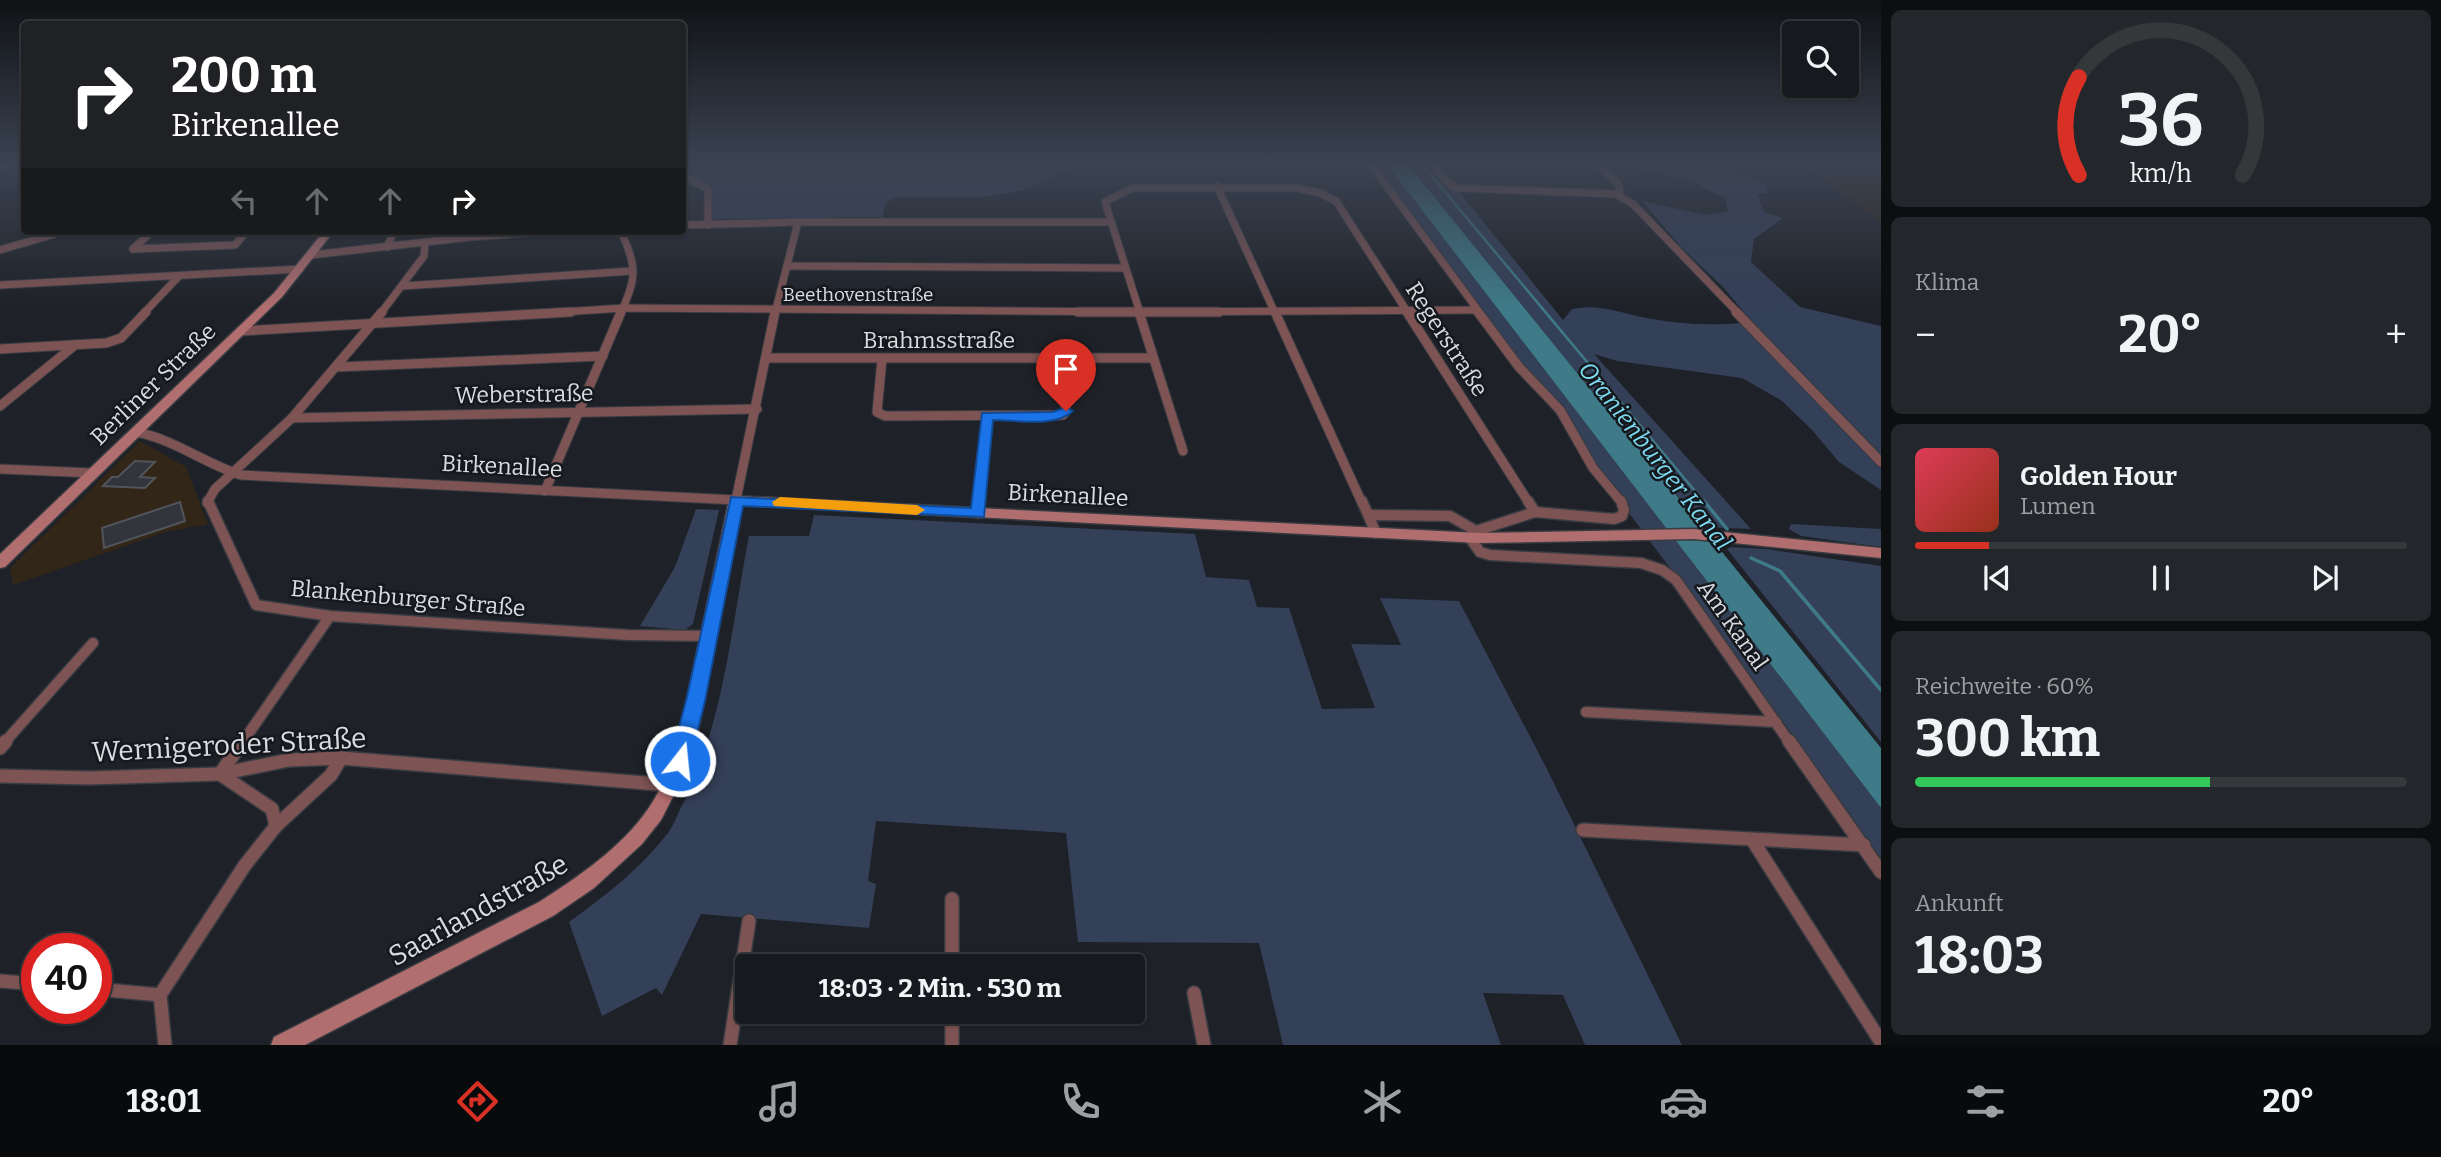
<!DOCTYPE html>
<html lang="de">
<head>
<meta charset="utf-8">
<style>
  :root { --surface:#16191d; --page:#23262a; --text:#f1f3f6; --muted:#9ea0a4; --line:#35383b; --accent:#d93025 }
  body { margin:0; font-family:Bitter,serif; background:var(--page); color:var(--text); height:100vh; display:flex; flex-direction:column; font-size:26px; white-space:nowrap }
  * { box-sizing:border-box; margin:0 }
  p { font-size:23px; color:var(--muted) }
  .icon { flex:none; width:38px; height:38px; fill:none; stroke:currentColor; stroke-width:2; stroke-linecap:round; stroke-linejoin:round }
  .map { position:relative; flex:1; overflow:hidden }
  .side { display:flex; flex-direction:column; gap:10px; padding:10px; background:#0c0e10; width:560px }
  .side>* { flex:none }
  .guide { position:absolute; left:21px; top:21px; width:665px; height:214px; border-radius:7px; box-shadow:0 2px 5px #0004,0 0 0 2px var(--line); background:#202124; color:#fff; overflow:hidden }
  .fabs { position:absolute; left:1782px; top:21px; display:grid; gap:14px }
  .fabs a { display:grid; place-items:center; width:77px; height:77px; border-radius:7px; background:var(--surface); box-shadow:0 2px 5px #0004,0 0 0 2px var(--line); font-size:35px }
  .speed { position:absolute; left:21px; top:933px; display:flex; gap:14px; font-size:35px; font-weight:700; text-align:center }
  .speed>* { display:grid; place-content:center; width:91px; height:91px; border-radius:50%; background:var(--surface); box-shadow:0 2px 5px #0004,0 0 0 2px var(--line); line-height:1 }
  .speed .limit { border:10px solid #d22; background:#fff; color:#111 }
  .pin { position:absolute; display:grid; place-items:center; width:60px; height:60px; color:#fff; margin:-72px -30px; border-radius:50% 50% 50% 0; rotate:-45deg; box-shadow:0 0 7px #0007 }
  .pin .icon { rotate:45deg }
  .me { position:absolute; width:77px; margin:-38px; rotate:16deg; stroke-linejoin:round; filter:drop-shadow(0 0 5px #0008) }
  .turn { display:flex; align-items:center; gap:24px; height:147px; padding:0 35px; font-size:32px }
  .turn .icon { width:91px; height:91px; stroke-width:2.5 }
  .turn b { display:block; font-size:49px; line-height:60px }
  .lanes { display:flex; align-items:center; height:66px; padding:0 35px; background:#0003; justify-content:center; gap:35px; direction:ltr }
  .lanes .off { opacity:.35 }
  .big { font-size:52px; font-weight:700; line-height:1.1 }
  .side .tile { flex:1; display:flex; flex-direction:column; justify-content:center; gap:10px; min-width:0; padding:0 24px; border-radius:10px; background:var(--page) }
  .side .dial { align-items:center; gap:0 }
  .dial svg { height:182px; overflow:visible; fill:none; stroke:var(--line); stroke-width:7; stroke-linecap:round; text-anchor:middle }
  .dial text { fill:var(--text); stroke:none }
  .song { display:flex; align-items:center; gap:21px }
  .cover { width:84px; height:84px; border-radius:10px; background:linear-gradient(135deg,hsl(350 70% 55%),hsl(10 70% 35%)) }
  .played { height:7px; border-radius:4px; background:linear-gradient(90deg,var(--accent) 15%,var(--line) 15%) }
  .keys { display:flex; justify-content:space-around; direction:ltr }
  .heat { display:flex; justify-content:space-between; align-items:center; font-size:38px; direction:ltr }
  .charge { height:10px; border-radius:5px; background:linear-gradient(90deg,#34c759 60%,var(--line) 0) }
  .trip { position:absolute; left:735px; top:954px; width:410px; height:70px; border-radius:7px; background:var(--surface); box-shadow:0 2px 5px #0004,0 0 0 2px var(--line); font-weight:700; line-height:70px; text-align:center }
  .tab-bar { display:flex; height:112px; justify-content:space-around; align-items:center; background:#090a0c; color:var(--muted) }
  .tab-bar .icon { width:49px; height:49px }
  .tab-bar .current { color:var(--accent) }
  .tab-bar b { font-size:32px; color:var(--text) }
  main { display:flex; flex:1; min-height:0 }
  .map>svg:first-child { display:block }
  .commercial { fill:#312617 }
  .green { fill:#343f58 }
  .water { fill:#3f7a88 }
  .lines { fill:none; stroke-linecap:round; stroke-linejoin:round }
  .stream-far1 { stroke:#3f7a88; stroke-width:2.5 }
  .stream { stroke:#3f7a88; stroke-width:3.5 }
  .building { fill:#33353c; stroke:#51545a; stroke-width:2 }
  .street-far3-casing { stroke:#383b41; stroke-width:9 }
  .street-far2-casing { stroke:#383b41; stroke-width:11 }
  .street-far1-casing { stroke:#383b41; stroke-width:13 }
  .street-casing { stroke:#383b41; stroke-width:16 }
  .secondary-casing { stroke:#383b41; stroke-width:3 }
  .street-far3 { stroke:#7d5353; stroke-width:7 }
  .street-far2 { stroke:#7d5353; stroke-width:9 }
  .street-far1 { stroke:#7d5353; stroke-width:10 }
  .street { stroke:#7d5353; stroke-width:13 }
  .secondary { fill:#b16e6f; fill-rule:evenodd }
  .route { fill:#1a73e8; stroke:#114b97; stroke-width:2 }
  .slow { fill:#f59e0b }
  .labels { text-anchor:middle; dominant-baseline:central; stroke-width:5; stroke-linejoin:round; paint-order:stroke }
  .far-street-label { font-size:19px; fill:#dbdce0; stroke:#15181d }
  .street-label { font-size:23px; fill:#dbdce0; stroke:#15181d }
  .water-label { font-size:24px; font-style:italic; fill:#7ddbf1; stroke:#15181d }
  .near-street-label { font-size:28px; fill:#dbdce0; stroke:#15181d }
</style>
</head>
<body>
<main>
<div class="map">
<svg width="1881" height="1045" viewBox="0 0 1881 1045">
  <rect width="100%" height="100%" fill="#1e2127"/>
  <g class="commercial">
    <polygon points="1801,162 1881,162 1881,222 1835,187"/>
    <polygon points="140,441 186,467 208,524 166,532 13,585 10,568"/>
  </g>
  <g class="green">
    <polygon points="683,162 1328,162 1081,162 1028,189 986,197 895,197 885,203 883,217 711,219 712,190 683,173"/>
    <polygon points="1368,162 1385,162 1881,808 1881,858 1742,665"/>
    <path d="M1406 162H1435L1563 320 1572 309C1599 303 1621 313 1647 318 1682 325 1717 326 1752 322L1723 287 1681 247 1642 201 1705 215 1728 211 1725 198 1686 179 1632 167 1623 162H1713L1737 169 1767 185V193L1757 194 1764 212 1783 218 1754 239 1751 262 1800 307 1881 326V490L1839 462 1812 430 1782 401 1742 378 1617 361 1594 354 1751 529 1702 527Z"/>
    <polygon points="696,509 719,510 693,624 685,630 640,626 675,567"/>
    <path d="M814 515 1195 534 1206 577 1249 580 1257 607 1289 608 1322 709 1375 708 1351 644 1401 645 1380 598 1459 601 1547 769 1682 1045H1585L1563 995 1483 993 1501 1045H1283L1259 943 1078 942 1066 833 876 821 868 881 876 884 869 928 701 914 662 995 656 988 602 1016 569 922C605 896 641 868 668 833 675 823 679 810 685 800 724 720 732 623 749 536H809Z"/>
    <polygon points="1791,524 1881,529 1881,547 1801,536 1789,529"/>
    <polygon points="1731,547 1767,549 1881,566 1881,742 1727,549"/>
  </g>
  <polygon class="water" points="1385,162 1406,162 1881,748 1881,808"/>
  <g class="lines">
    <polyline class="stream-far1" points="1420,162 1705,503"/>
    <g class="stream">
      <polyline points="1704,501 1727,529"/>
      <polyline points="1751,558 1780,571 1881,690"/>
    </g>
  </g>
  <g class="building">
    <polygon points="135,461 155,462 140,477 155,478 145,488 103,486 112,477 118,477"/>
    <polygon points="180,502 185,521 104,548 102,528"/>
  </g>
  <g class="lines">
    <defs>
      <g id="street-far3">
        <polyline points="1180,162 1370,163"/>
        <polyline points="1369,162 1480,313"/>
        <polyline points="1430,162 1449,184 1457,188 1616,194 1633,204 1738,313"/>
        <polyline points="1596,162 1618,184 1620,191 1616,194"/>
        <polyline points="0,165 13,162"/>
        <polyline points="682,175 708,189 708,225"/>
        <polyline points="1217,186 1275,313"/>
        <polyline points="682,225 798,222 1110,222"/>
        <polyline points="387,247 394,231"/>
        <polyline points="133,249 235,245 247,231"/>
        <polyline points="133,249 152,231"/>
        <polyline points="0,250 65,231"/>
        <polyline points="311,255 470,237 554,231"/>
        <polyline points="787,266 1124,268"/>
        <polyline points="0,285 300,269"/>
        <polyline points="403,286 632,271"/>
        <polyline points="144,313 179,276"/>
        <polyline points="381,313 424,256 425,242"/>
        <polyline points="545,313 624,308 1139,312 1476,310"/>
        <path d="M621 313C637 275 637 269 621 231"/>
        <polyline points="775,313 798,222"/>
        <polyline points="1140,313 1105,202 1132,188 1297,188 1320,193 1336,201 1408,313"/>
      </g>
      <g id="street-far2">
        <polyline points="1078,312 1219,312"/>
        <polyline points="1139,312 1183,451"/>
        <polyline points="1275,312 1362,503"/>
        <polyline points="1407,312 1529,503"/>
        <polyline points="1478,312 1519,367 1560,410 1593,468 1622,503"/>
        <polyline points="1736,312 1881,462"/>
        <polyline points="241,331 571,312"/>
        <polyline points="0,349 106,343 121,338 146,312"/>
        <polyline points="766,358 1153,358"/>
        <polyline points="882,359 877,412 885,416 1063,415 1066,411 1058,360"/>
        <polyline points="337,367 603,356"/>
        <polyline points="0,406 75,345"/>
        <polyline points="292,418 757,409"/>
        <path d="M136 432C174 439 205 464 241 475L736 500 775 312"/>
        <polyline points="0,469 93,473"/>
        <polyline points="545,491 621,312"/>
        <polyline points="207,503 215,489 292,418 382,312"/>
        <polyline points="979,503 987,416"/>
      </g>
      <g id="street-far1">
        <polyline points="208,501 256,605 330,616 629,635 709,636"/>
        <polyline points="1362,501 1376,533"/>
        <polyline points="1528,501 1535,512"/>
        <polyline points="978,513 979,501"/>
        <polyline points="1369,515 1450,516 1476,531"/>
        <polyline points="1470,538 1480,552 1490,555 1641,563 1662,570 1676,580 1790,743"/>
        <polyline points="1479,538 1476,531 1535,512 1614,519 1622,516 1624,510 1621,501"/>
        <polyline points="1586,712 1776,722"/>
        <polyline points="4,743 93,643"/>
        <polyline points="242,743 330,616"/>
      </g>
      <g id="street">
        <polyline points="1789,741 1881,872"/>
        <polyline points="0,748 6,741"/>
        <polyline points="0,776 89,778 220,774 289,760 341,758 670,785"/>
        <polyline points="276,826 331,775 341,758"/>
        <polyline points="1583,830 1864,845"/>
        <polyline points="1753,841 1881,1042"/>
        <polyline points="952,899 952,966"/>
        <polyline points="0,981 37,984"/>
        <polyline points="96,989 160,995"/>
        <polyline points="1194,993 1204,1045"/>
        <polyline points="952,1012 952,1045"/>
        <polyline points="165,1045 160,995 245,865 276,826 272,809 220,774 243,741"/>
        <polyline points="730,1045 749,921"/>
      </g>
      <g id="secondary">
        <polygon points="324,231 334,231 282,297 5,567 0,568 0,554 274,293"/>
        <path d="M736 496 1479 533 1694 529 1881 548V558L1694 539 1479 543 742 505 697 736 679 785 661 820 642 844 594 888 553 916 305 1045H271L274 1037 539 902C578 877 621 848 648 809 678 766 685 707 696 657 707 605 718 552 729 500Z"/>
      </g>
    </defs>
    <use href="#street-far3" class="street-far3-casing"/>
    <use href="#street-far2" class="street-far2-casing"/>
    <use href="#street-far1" class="street-far1-casing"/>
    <use href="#street" class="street-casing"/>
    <use href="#secondary" class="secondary-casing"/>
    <use href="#street-far3" class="street-far3"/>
    <use href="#street-far2" class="street-far2"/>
    <use href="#street-far1" class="street-far1"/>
    <use href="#street" class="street"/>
    <use href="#secondary" class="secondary"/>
  </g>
  <linearGradient id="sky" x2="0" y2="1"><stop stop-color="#101215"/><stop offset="0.53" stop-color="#3b4352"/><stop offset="1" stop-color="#3b4352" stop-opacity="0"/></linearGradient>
  <rect width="1881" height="308" fill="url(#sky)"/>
  <path class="route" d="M1066 407 1073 411C1055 428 1016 420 993 420L984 517 743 506 705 701 690 761 687 767 680 769 673 767 670 761 686 701 731 497 971 508 982 413 1053 412Z"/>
  <polygon class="slow" points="780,497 917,505 925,510 917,515 774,506 772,502"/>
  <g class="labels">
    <g class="far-street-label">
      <text x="858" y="294">Beethovenstraße</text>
    </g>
    <g class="street-label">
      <text transform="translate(1447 339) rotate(57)">Regerstraße</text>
      <text x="939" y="340">Brahmsstraße</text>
      <text transform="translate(153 384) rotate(-44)">Berliner Straße</text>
      <text transform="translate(524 394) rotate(-1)">Weberstraße</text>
      <text transform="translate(502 466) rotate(3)">Birkenallee</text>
      <text transform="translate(1068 495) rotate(3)">Birkenallee</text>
      <text transform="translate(408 598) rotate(5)">Blankenburger Straße</text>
      <text transform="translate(1733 625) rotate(55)">Am Kanal</text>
    </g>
    <g class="water-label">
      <text transform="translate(1655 456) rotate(52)">Oranienburger Kanal</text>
    </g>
    <g class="near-street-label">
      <text transform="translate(229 745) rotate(-3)">Wernigeroder Straße</text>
      <text transform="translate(478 910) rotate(-29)">Saarlandstraße</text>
    </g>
  </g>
</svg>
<div class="fabs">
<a><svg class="icon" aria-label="search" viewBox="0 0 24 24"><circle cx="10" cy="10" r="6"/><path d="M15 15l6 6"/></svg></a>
</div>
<div class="speed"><div class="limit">40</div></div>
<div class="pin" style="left:1066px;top:411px;background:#d93025"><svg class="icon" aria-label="arrive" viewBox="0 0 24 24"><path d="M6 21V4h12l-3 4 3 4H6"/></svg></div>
<svg class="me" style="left:680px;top:761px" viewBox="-20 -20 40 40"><circle r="17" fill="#1a73e8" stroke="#fff" stroke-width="3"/><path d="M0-11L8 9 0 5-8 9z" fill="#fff"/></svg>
<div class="trip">18:03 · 2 Min. · 530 m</div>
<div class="guide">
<div class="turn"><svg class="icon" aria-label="right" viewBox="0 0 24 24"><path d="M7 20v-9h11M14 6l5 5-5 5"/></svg><div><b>200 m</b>Birkenallee</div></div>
<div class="lanes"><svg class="icon off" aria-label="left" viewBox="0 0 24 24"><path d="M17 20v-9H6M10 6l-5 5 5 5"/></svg><svg class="icon off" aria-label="ahead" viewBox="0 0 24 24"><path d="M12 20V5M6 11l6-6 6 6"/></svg><svg class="icon off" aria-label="ahead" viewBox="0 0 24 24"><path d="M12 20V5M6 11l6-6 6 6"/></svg><svg class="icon" aria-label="right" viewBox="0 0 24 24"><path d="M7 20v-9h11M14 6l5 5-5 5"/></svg></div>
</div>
</div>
<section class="side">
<div class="tile dial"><svg viewBox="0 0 100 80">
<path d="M14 69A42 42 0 1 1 86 69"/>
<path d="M14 69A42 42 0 0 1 14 26" stroke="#d93025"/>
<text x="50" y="56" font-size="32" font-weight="700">36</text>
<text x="50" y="72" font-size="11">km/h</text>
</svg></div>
<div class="tile"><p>Klima</p>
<div class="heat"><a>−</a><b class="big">20°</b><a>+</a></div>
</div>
<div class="tile">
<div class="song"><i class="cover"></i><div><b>Golden Hour</b><p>Lumen</p></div></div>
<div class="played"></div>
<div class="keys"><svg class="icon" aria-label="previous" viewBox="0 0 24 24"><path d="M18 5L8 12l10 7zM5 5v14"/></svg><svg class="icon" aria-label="pause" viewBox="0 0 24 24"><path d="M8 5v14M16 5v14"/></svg><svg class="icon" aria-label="next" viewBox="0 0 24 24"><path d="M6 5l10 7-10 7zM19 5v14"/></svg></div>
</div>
<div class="tile"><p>Reichweite · 60%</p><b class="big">300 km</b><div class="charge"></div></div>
<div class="tile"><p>Ankunft</p><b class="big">18:03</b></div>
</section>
</main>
<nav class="tab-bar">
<b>18:01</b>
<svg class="icon current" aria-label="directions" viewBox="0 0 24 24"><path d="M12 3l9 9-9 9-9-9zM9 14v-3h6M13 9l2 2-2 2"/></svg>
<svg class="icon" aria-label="music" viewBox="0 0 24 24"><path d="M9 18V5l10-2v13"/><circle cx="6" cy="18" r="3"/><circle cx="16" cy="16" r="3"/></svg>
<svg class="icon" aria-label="phone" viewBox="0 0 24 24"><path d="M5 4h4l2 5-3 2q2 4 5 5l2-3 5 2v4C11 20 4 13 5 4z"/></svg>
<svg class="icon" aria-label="climate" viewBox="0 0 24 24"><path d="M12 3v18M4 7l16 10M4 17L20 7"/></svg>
<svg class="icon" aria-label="car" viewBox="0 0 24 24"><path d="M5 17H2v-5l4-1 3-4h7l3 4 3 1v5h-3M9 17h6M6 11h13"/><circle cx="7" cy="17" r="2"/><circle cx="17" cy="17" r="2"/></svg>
<svg class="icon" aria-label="filters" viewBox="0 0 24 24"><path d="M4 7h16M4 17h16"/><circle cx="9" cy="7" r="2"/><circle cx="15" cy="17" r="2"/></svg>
<b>20°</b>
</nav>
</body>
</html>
